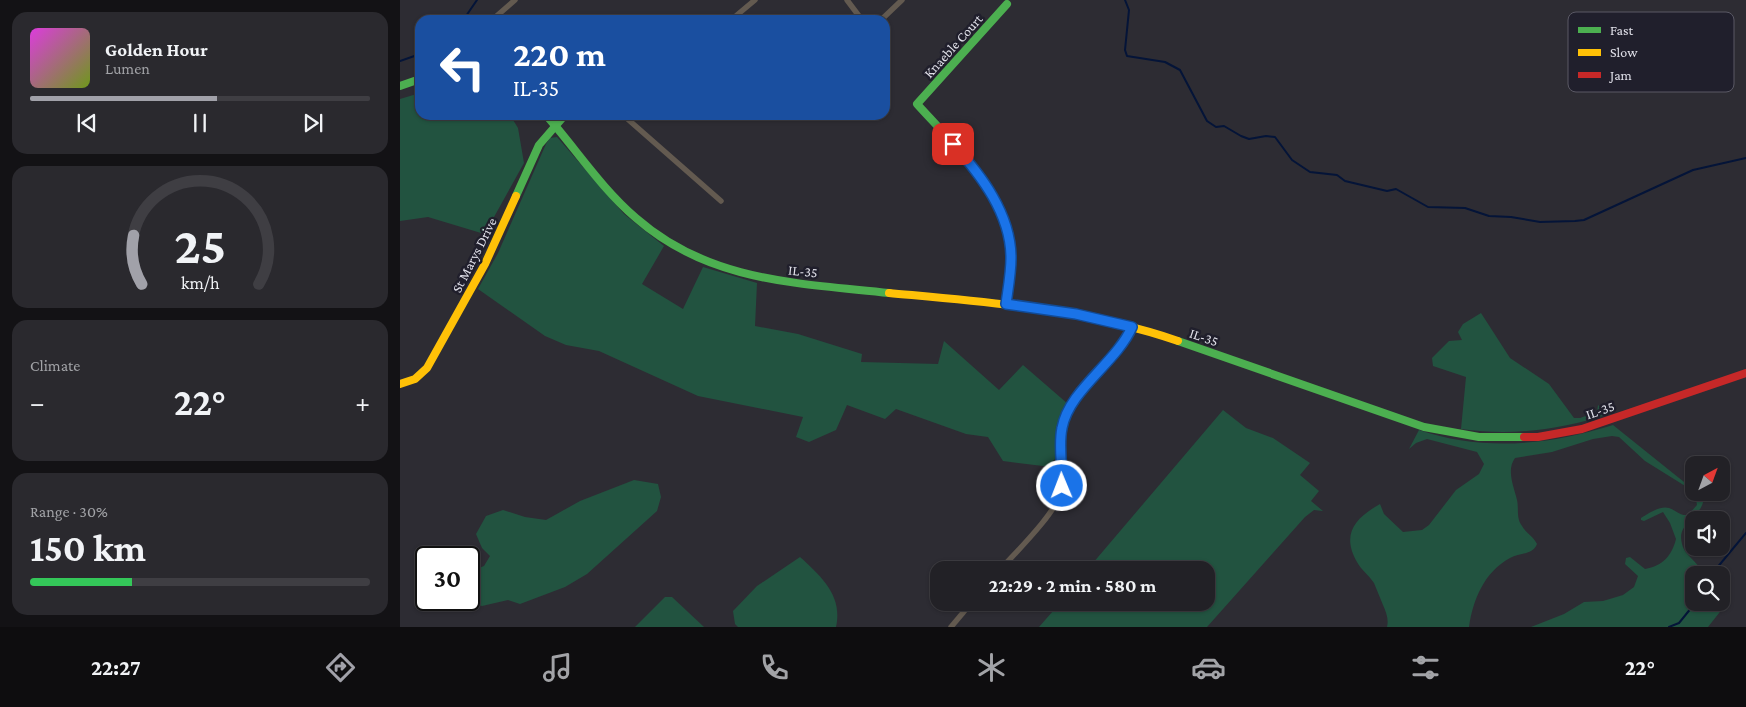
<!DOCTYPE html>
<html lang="en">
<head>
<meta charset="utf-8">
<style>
  :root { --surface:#222126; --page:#2a292e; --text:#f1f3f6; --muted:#a2a3a7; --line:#3f3e43; --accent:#a1a1a9 }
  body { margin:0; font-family:"Crimson Pro",serif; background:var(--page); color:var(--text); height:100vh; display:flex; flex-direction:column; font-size:19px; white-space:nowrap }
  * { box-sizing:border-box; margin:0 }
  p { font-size:16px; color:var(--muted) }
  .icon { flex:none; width:28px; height:28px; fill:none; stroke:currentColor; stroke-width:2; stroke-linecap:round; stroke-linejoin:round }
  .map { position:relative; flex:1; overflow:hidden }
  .drawer { display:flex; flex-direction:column; gap:12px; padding:12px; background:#131215; width:400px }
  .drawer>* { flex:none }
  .guide { position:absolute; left:15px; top:15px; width:475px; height:105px; border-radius:15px; box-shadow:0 1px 4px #0004,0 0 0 1px var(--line); background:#1a4fa0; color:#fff; overflow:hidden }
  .needle { width:32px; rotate:41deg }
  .buttons { position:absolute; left:1285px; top:456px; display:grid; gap:10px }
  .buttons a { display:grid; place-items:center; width:45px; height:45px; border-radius:10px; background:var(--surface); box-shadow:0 1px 4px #0004,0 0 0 1px var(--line); font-size:25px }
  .speed { position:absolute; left:15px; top:546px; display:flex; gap:10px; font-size:25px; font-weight:700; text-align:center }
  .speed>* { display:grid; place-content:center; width:65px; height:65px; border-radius:50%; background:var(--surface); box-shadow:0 1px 4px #0004,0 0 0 1px var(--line); line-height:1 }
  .speed .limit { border:2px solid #111; border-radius:8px; background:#fff; color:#111 }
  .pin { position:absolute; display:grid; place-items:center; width:42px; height:42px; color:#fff; margin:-21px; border-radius:10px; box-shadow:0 2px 8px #0006 }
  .me { position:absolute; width:55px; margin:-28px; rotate:359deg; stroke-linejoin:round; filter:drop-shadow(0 0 4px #0008) }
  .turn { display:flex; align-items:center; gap:18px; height:105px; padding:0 15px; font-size:22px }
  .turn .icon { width:65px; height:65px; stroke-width:2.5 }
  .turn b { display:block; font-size:35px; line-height:42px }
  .big { font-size:38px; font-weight:700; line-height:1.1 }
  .drawer .card { flex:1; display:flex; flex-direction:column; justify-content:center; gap:8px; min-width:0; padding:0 18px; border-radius:15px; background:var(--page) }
  .drawer .dial { align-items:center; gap:0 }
  .dial svg { height:130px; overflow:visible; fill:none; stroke:var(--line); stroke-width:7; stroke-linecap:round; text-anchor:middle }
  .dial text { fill:var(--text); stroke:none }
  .song { display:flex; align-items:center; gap:15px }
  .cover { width:60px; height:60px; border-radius:8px; background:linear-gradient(135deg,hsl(300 70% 55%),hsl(80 70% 35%)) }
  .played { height:5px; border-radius:2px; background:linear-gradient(90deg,var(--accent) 55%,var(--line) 55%) }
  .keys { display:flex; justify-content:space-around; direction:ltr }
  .heat { display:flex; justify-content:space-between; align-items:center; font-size:28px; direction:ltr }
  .charge { height:8px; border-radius:4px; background:linear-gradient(90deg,#34c759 30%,var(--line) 0) }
  .trip { position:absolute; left:530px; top:561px; width:285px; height:50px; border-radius:15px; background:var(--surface); box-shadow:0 1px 4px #0004,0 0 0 1px var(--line); font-weight:700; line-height:50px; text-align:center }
  .tab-bar { display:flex; height:80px; justify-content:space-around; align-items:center; background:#0e0d0f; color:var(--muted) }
  .tab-bar .icon { width:35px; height:35px }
  .tab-bar .selected { color:var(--accent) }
  .tab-bar b { font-size:22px; color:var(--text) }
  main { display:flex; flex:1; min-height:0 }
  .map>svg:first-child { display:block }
  .green { fill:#225340 }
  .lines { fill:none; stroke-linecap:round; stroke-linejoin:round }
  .stream { stroke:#041438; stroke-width:2 }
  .street { stroke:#635a50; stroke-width:5.5 }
  .fast { stroke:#4caf50; stroke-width:8 }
  .slow { stroke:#ffc107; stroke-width:8 }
  .jam { stroke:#c62828; stroke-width:8 }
  .route-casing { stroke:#114b97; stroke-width:12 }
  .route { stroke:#1a73e8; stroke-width:9 }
  .labels { text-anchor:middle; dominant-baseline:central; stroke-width:5; stroke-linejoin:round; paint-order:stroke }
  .street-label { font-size:14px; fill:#e0e0e9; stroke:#201f2c }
  .key { fill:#201f2c; stroke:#5a5965; stroke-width:1 }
  .key-label { font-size:14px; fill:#e0e0e9 }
</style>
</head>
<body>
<main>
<section class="drawer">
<div class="card">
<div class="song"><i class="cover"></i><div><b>Golden Hour</b><p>Lumen</p></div></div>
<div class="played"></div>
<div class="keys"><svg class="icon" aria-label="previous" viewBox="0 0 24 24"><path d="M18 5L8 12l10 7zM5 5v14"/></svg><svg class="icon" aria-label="pause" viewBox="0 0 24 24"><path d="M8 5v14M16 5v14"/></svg><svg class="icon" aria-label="next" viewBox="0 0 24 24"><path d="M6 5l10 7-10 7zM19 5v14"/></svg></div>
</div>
<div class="card dial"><svg viewBox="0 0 100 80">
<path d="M14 69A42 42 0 1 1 86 69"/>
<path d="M14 69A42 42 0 0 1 9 39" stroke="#a1a1a9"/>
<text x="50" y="56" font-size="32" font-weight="700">25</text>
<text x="50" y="72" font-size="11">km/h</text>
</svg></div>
<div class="card"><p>Climate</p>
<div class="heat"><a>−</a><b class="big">22°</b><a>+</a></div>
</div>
<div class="card"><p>Range · 30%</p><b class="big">150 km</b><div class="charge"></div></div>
</section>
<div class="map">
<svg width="1346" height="627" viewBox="0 0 1346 627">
  <rect width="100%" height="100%" fill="#2d2c33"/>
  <g class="green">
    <polygon points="20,93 20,115 110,115 118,128 124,163 89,226 81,233 28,217 0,221 0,99"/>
    <polygon points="157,137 224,214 264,246 242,284 283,309 303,267 357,283 355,326 398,334 462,354 461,362 538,364 544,341 599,390 623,365 668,404 659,426 656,458 648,466 643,466 603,461 588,437 566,434 496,409 485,419 447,405 436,430 409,442 396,437 403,417 298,396 199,351 166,345 145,336 78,289 98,253 146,144 150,138"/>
    <path d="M1081 313 1110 358 1149 384 1174 418H1180L1197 412 1198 405 1209 414C1160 430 1112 436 1061 429L1066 377 1033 366 1032 358 1049 341 1062 340 1058 332 1063 324Z"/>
    <polygon points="823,410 846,428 873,438 910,463 900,475 919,491 911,501 923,511 914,510 905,517 807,627 639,627 660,603 806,602 806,570 687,570"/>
    <path d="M1213 425 1294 490V492L1304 498C1301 520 1276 522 1282 544 1285 557 1300 562 1303 575H1294V602L1318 603 1323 608 1308 627H1131L1164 614 1184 602 1203 601 1223 595 1234 587 1238 576 1225 564 1226 558 1230 557 1245 569C1263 566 1272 555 1276 539L1270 523 1263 512 1244 521 1241 520V518C1248 514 1260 505 1269 508 1276 510 1279 516 1288 515L1297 505 1295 494 1290 489 1245 461 1219 437 1212 436 1193 439 1152 452 1115 458C1106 470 1114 487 1117 500 1119 509 1116 518 1122 526 1126 533 1134 537 1137 544 1133 555 1119 553 1110 558 1084 572 1073 600 1069 627H987C989 619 986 612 983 605 980 598 977 590 974 583 969 575 961 570 957 562 941 534 955 518 980 504L984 514 1003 532 1022 530 1029 525 1056 490 1079 474 1084 464 1077 452 1027 439 1016 443 1009 449 1019 430C1083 452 1150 445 1213 425Z"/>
    <polygon points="234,480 258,484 261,497 257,511 187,574 165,587 120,604 108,600 82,606 64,600 69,600 69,572 84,566 90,556 82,548 76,534 86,516 103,510 125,517 146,520 180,501"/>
    <path d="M400 557C421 576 443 596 436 627H338L335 624 333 611 357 586Z"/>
    <polygon points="265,597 272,597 304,627 235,627"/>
  </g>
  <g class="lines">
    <g class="stream">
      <polyline points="725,0 729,10 725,50 727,56 765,62 780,70 807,121 816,127 824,126 841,136 849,139 866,136 875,137 892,160 910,172 937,175 945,181 987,191 996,189 1028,207 1065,208 1089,216 1111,217 1140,222 1175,221 1184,220 1293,170 1346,158"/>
      <polyline points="60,20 66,16 77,0"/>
      <polyline points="0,61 20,54"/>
      <polyline points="1311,575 1346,533"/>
      <polyline points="1269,627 1279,623 1296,602"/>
    </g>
    <g class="street">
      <polyline points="447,0 462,20"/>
      <polyline points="92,20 115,0"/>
      <polyline points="331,20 355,0"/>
      <polyline points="481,20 502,0"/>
      <polyline points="223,115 321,201"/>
      <path d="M600 570C616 552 656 513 661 492 667 465 655 438 668 412 684 380 717 360 731 327"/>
      <polyline points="551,627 572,602"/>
    </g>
    <g class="fast">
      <polyline points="0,86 20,79"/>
      <path d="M146 115C176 149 201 188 236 218 309 282 397 283 489 293"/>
      <polyline points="116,196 139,145 165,115"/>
      <path d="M606 304C608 288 613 271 611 254 605 192 556 147 517 104L607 4"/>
      <polyline points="778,341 1024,427 1079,437 1124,437"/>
    </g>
    <g class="slow">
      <path d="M489 293C586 302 685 309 778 341"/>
      <polyline points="0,384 15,379 27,368 85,264 116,196"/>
    </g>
    <polyline class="jam" points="1124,437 1138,437 1182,429 1346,373"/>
  </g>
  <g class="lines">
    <defs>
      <path id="route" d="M553 144C581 175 611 214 611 258 611 273 608 289 606 304L676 314 732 327C716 363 669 390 662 428 658 447 663 467 662 486"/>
    </defs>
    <use href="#route" class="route-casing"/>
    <use href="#route" class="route"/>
  </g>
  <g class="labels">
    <g class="street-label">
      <text transform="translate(553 46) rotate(-48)">Knaeble Court</text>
      <text transform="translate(74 255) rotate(-63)">St Marys Drive</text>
      <text transform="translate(403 271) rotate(6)">IL-35</text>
      <text transform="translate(804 337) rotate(19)">IL-35</text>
      <text transform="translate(1200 410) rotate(-19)">IL-35</text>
    </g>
  </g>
  <rect x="1168" y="12" width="166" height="80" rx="8" class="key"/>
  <rect x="1178" y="27" width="23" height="6" fill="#4caf50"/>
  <rect x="1178" y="49" width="23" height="7" fill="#ffc107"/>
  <rect x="1178" y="72" width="23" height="6" fill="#c62828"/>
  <g class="key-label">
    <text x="1210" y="35">Fast</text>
    <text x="1210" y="57">Slow</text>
    <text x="1210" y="80">Jam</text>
  </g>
</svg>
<div class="buttons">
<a><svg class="needle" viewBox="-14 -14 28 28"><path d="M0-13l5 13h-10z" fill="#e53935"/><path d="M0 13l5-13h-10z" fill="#a2a3a7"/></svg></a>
<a><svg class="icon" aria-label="sound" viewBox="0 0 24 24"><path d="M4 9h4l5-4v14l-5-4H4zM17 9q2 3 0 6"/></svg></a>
<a><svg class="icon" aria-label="search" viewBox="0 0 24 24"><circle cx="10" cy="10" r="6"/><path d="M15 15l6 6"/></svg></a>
</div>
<div class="speed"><div class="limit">30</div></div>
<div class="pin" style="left:553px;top:144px;background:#d93025"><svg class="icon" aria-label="arrive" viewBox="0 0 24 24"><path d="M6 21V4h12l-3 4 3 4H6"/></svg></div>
<svg class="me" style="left:662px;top:486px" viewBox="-20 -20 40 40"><circle r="17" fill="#1a73e8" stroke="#fff" stroke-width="3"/><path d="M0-11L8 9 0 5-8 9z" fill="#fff"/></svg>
<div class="trip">22:29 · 2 min · 580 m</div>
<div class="guide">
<div class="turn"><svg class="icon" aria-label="left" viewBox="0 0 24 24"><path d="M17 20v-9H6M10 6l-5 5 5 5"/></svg><div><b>220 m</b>IL-35</div></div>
</div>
</div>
</main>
<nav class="tab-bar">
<b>22:27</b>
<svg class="icon selected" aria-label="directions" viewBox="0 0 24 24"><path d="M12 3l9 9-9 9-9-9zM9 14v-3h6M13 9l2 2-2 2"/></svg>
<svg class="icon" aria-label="music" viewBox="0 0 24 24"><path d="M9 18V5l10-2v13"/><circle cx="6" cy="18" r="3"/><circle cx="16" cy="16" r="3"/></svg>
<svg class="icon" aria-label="phone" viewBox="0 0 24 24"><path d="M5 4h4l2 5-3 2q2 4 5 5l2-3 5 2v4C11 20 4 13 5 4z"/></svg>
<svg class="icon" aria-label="climate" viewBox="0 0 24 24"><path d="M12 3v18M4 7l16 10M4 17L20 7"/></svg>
<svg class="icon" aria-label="car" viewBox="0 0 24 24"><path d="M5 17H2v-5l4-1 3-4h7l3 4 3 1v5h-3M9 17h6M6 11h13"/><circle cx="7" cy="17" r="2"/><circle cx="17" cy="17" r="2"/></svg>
<svg class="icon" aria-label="filters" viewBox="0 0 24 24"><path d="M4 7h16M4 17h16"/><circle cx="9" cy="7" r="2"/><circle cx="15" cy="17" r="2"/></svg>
<b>22°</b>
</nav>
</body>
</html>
